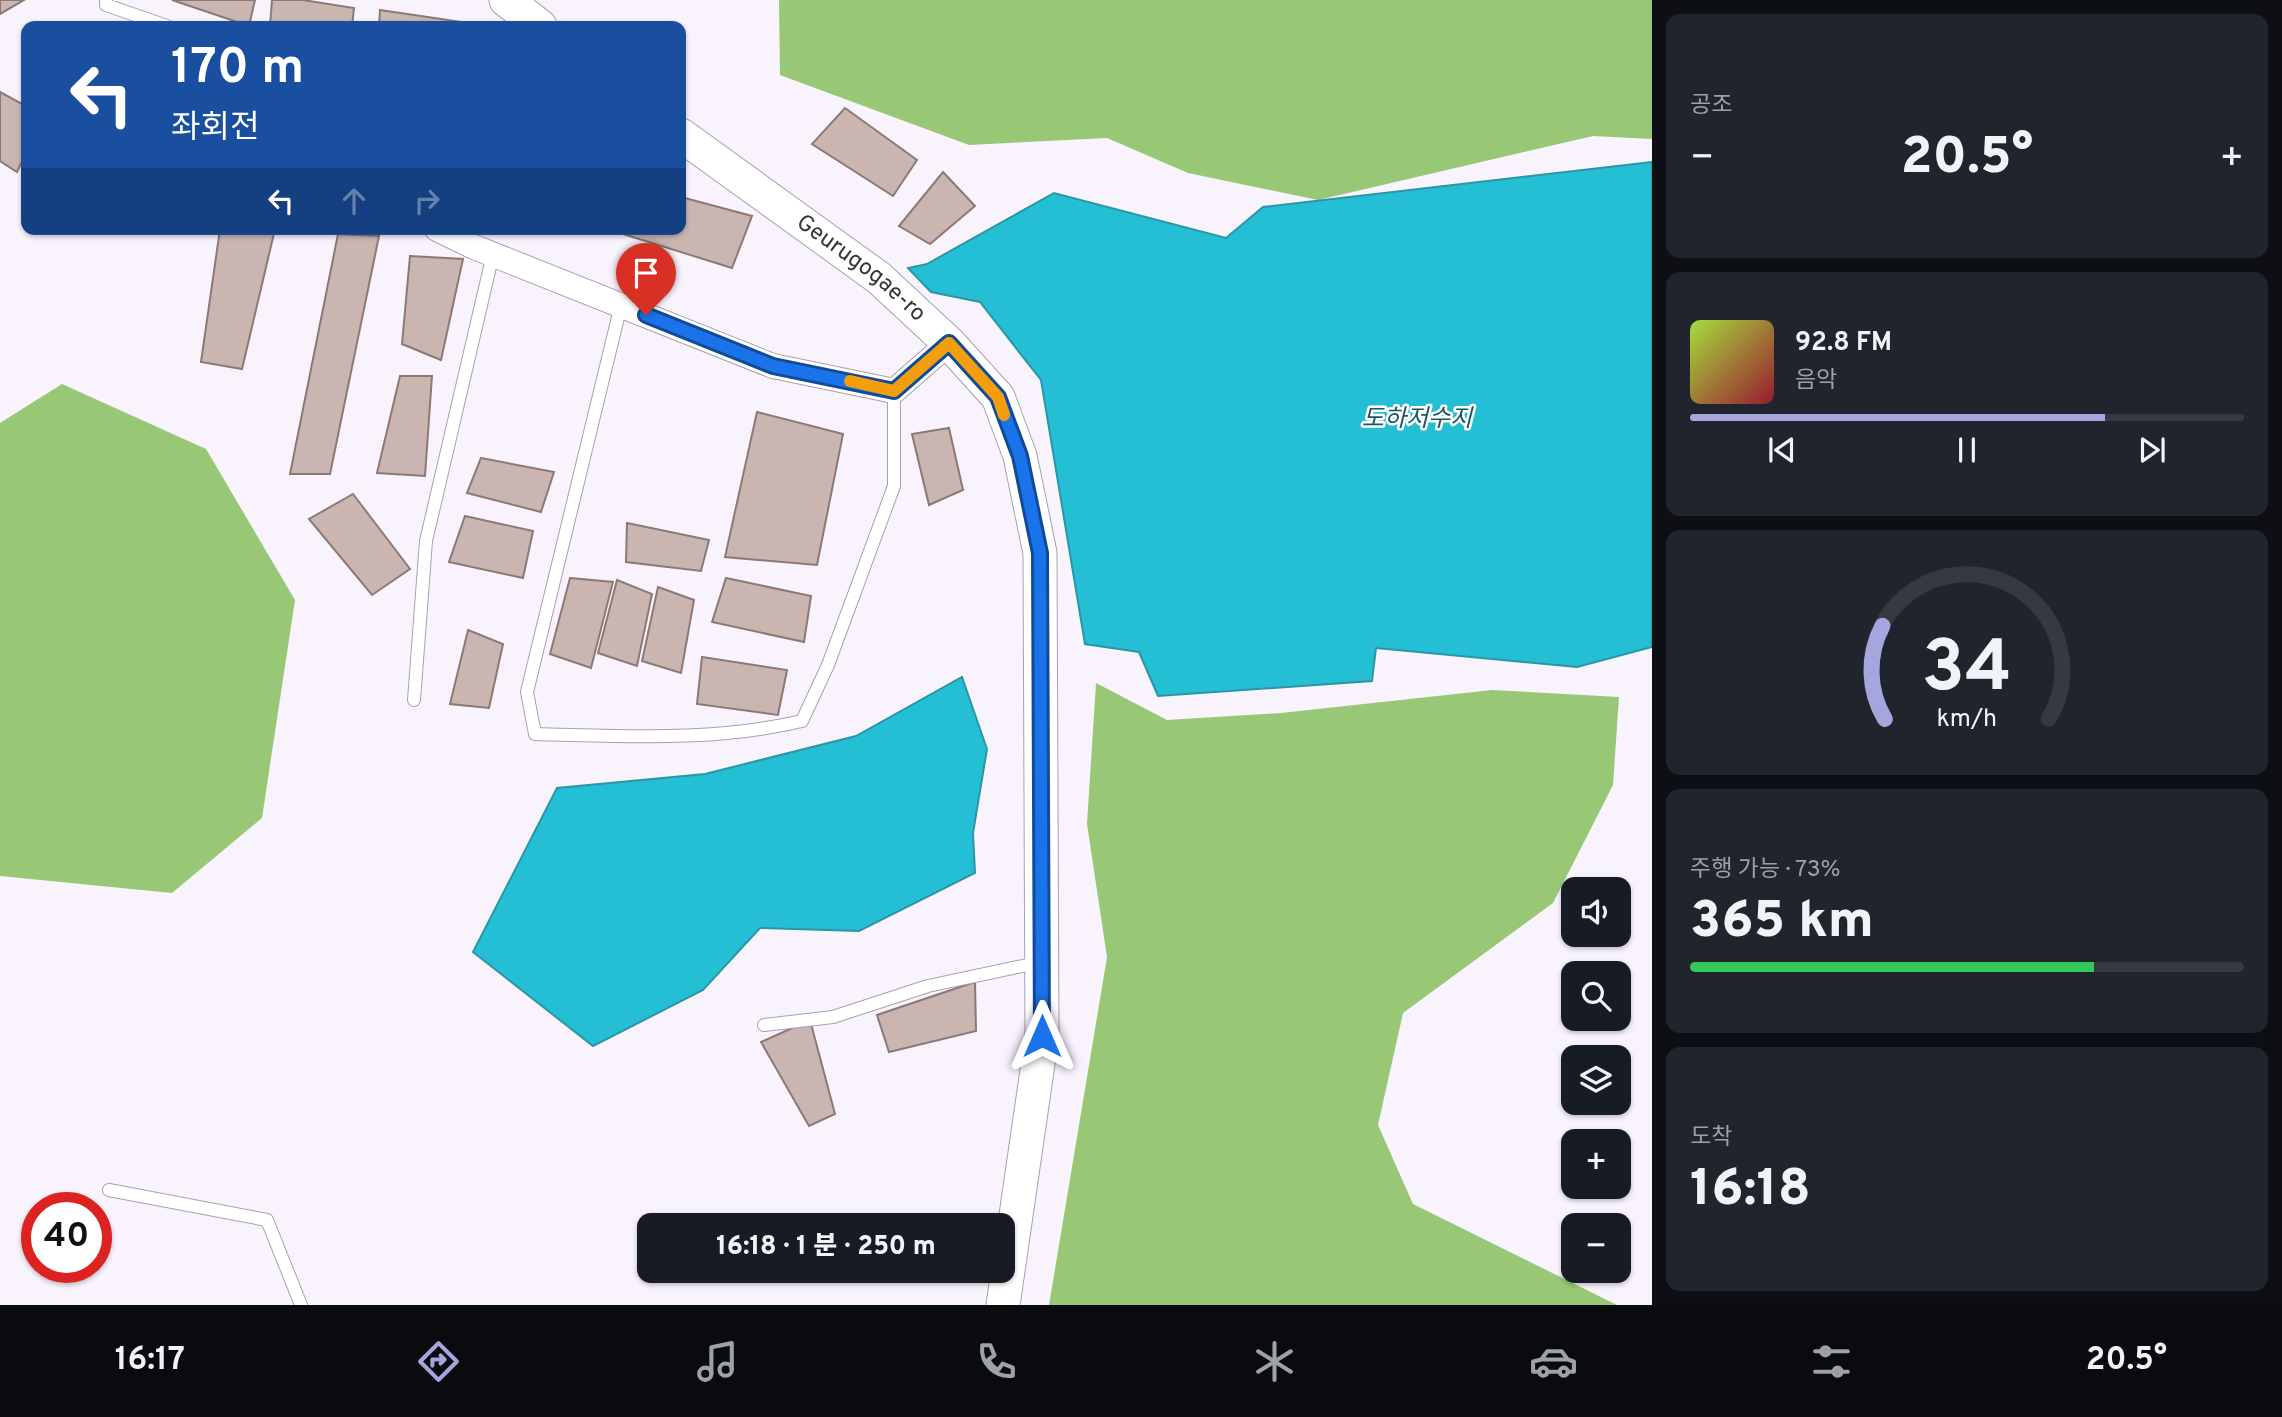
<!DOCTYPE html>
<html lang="ko">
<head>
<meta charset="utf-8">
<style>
  :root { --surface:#171b24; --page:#20242c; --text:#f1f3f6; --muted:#9ea1a6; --line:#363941; --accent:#a5a6dd }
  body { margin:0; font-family:Overpass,"Noto Sans KR",sans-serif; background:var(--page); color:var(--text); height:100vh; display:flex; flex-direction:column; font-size:26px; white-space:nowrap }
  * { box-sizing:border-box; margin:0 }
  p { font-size:23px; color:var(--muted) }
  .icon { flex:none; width:38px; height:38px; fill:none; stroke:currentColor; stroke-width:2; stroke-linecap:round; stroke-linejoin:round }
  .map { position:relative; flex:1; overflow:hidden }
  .panel { display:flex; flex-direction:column; gap:14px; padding:14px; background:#0d0f14; width:630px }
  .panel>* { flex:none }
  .hud { position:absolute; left:21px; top:21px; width:665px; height:214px; border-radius:14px; box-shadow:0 2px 5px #0004; background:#1a4fa0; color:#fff; overflow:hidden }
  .fabs { position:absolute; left:1561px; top:877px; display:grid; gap:14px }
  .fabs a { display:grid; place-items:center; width:70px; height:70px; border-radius:14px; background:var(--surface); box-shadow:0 2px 5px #0004; font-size:35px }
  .speed { position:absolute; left:21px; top:1192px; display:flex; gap:14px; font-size:35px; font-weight:700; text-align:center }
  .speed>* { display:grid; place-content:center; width:91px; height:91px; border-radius:50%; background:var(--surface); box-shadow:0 2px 5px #0004; line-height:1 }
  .speed .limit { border:10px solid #d22; background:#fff; color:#111 }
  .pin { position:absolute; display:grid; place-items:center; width:60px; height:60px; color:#fff; margin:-72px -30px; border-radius:50% 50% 50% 0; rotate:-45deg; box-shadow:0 0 7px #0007 }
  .pin .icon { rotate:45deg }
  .me { position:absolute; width:77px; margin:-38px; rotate:0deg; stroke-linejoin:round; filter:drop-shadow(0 0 5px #0008) }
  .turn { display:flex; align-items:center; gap:24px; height:147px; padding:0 35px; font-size:32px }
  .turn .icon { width:91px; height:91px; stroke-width:2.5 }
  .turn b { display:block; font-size:49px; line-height:60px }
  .lanes { display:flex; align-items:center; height:66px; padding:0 35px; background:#0003; justify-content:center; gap:35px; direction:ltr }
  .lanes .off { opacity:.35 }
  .big { font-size:52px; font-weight:800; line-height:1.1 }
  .panel .widget { flex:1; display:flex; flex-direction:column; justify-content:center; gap:10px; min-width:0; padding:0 24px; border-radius:14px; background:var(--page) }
  .panel .dial { align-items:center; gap:0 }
  .dial svg { height:182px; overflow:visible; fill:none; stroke:var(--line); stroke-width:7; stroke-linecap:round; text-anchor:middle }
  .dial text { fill:var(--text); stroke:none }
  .song { display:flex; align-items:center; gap:21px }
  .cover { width:84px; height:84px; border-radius:10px; background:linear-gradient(135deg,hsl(80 70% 55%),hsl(350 70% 35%)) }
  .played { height:7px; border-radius:4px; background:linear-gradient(90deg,var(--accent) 75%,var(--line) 75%) }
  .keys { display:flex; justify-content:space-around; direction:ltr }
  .heat { display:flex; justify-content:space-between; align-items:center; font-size:38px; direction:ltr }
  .charge { height:10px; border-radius:5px; background:linear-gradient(90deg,#34c759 73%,var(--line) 0) }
  .trip { position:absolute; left:637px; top:1213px; width:378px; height:70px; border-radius:14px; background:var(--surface); box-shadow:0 2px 5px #0004; font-weight:800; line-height:70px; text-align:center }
  .dock { display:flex; height:112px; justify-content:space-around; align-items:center; background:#090b0e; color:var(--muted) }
  .dock .icon { width:49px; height:49px }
  .dock .selected { color:var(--accent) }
  .dock b { font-size:32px; color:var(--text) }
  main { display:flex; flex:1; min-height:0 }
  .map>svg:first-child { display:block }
  .forest { fill:#98c875 }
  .water { fill:#24bfd4; stroke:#2a96a6; stroke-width:2 }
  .building { fill:#cab5b1; stroke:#8c7975; stroke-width:2 }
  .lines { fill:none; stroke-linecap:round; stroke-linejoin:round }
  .lane-casing { stroke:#a9a0b0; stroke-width:14 }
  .street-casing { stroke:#a9a0b0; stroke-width:26 }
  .secondary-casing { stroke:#a9a0b0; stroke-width:35 }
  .lane { stroke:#fff; stroke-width:12 }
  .street { stroke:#fff; stroke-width:24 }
  .secondary { stroke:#fff; stroke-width:33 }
  .route-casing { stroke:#114b97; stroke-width:18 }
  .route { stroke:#1a73e8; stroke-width:12 }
  .slow { stroke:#f59e0b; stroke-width:12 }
  .labels { text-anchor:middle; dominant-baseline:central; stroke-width:5; stroke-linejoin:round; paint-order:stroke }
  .street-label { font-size:23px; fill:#39353b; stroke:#fff }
  .water-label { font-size:24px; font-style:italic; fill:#1d5760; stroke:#fff }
</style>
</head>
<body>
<main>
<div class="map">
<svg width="1652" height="1305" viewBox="0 0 1652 1305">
  <rect width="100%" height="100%" fill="#f9f3fd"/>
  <g class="forest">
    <polygon points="779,0 1652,0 1652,139 1593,136 1318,200 1188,173 1107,138 969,145 780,75"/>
    <polygon points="62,384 206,449 295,600 262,818 172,893 0,876 0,423"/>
    <polygon points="1096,683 1167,720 1281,713 1492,690 1619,697 1613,785 1553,903 1403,1013 1378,1125 1413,1204 1617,1305 1049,1305 1107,957 1087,824"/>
  </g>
  <g class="water">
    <polygon points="1652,162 1652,647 1577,667 1376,648 1372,681 1158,696 1139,652 1085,644 1041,380 980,302 931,292 908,268 927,264 1054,193 1226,238 1263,207"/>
    <polygon points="962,677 987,749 973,833 975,873 859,931 760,928 703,990 593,1046 473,952 557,788 705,774 856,736"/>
  </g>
  <g class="building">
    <polygon points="0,0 24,0 0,14"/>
    <polygon points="172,0 255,0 249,26"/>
    <polygon points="272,0 303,0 354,8 352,26 270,26"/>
    <polygon points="380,10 462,22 461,26 379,26"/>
    <polygon points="0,92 26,106 26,153 17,172 0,161"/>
    <polygon points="845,108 917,160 893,196 812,144"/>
    <polygon points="943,172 975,206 930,244 899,226"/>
    <polygon points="681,197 752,216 732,268 607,229 681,229"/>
    <polygon points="220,229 275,229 242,369 201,362"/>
    <polygon points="338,234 379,236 330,474 290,474"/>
    <polygon points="410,256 463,259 441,360 402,344"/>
    <polygon points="400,376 432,376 425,476 377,473"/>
    <polygon points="757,412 843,434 817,565 725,557"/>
    <polygon points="949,428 963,490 929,505 912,434"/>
    <polygon points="481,458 554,472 541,512 467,493"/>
    <polygon points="353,494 410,569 372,595 309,519"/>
    <polygon points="465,516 533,531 523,578 449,562"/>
    <polygon points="627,523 709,540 701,571 626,562"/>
    <polygon points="570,578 613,582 591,668 550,654"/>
    <polygon points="726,578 811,596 804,642 712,622"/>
    <polygon points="617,580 652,594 637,666 598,653"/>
    <polygon points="658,587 694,600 681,673 642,661"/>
    <polygon points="468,630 503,644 489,708 450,704"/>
    <polygon points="702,657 787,670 778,715 697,704"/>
    <polygon points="975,982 976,1031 889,1052 877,1015"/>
    <polygon points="810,1020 835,1114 809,1126 761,1042"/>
  </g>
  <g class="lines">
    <defs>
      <g id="lane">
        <polyline points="106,0 106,5 167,26"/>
        <path d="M621 305 527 692 535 734C627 736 712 742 802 721L828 665 894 486V391"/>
        <polyline points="414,700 426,541 493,254"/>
        <polyline points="764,1025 833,1017 928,986 1041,962"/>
        <polyline points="109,1190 267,1220 301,1305"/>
      </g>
      <polyline id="street" points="437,229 474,247 773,366 894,391 949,343"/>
      <g id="secondary">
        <polyline points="506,0 540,26"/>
        <path id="s1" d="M681 135 879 278 949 343 998 397 1020 456 1040 553 1042 1036 1003 1305"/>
      </g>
    </defs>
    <use href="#lane" class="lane-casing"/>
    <use href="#street" class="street-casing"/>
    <use href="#secondary" class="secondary-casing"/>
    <use href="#lane" class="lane"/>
    <use href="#street" class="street"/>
    <use href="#secondary" class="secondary"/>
  </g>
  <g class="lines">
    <defs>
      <polyline id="route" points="646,315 773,366 894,391 949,343 998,397 1020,456 1040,553 1042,1036"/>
    </defs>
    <use href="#route" class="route-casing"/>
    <use href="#route" class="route"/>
    <polyline class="slow" points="850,381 894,391 949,343 998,397 1004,415"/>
  </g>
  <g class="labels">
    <g class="street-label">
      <text stroke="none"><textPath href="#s1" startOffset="224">Geurugogae-ro</textPath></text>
    </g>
    <g class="water-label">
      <text x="1417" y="420">도하저수지</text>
    </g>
  </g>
</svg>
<div class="fabs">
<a><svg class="icon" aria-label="sound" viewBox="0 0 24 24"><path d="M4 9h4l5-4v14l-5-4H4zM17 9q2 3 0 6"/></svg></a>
<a><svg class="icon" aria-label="search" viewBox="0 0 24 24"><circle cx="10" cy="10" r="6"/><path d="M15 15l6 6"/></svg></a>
<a><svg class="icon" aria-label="layers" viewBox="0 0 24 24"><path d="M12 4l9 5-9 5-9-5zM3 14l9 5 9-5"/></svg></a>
<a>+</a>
<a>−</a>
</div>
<div class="speed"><div class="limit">40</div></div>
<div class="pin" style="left:646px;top:315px;background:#d93025"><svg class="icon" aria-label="arrive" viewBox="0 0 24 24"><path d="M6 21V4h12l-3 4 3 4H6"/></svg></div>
<svg class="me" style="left:1042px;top:1036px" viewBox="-20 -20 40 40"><path d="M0-17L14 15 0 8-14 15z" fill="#1a73e8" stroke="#fff" stroke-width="4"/></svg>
<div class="trip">16:18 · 1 분 · 250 m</div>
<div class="hud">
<div class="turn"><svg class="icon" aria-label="left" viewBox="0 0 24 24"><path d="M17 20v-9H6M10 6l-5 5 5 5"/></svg><div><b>170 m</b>좌회전</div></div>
<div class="lanes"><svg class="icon" aria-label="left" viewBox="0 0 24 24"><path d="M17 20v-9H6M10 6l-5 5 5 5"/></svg><svg class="icon off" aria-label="ahead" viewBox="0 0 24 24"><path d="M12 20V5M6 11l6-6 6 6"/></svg><svg class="icon off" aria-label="right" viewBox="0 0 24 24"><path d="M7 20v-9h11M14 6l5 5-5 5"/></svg></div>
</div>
</div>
<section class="panel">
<div class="widget"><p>공조</p>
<div class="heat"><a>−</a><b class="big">20.5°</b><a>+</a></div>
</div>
<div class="widget">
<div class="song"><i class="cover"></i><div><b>92.8 FM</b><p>음악</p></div></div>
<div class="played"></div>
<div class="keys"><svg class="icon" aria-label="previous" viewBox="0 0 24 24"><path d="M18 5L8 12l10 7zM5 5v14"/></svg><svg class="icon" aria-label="pause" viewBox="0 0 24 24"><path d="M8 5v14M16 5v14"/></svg><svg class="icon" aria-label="next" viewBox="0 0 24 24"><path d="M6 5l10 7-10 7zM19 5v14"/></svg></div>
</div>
<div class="widget dial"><svg viewBox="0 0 100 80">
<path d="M14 69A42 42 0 1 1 86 69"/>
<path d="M14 69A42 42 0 0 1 13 28" stroke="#a5a6dd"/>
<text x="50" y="56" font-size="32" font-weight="700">34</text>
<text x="50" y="72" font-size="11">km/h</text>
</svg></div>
<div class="widget"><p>주행 가능 · 73%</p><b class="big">365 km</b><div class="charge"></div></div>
<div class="widget"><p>도착</p><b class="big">16:18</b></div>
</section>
</main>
<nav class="dock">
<b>16:17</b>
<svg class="icon selected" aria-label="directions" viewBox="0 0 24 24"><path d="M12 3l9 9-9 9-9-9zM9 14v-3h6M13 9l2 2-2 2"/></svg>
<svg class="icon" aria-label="music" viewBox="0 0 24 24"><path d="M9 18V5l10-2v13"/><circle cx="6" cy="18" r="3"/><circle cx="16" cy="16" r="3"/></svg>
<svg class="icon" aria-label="phone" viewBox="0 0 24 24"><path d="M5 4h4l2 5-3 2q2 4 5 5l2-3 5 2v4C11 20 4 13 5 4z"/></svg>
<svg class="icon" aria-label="climate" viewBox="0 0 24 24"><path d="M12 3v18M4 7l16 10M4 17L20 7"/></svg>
<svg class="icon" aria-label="car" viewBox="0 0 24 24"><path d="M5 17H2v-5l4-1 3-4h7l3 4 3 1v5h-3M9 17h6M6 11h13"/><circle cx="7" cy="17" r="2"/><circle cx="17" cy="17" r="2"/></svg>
<svg class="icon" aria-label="filters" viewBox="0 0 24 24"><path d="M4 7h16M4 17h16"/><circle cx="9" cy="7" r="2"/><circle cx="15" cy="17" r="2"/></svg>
<b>20.5°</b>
</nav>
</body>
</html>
